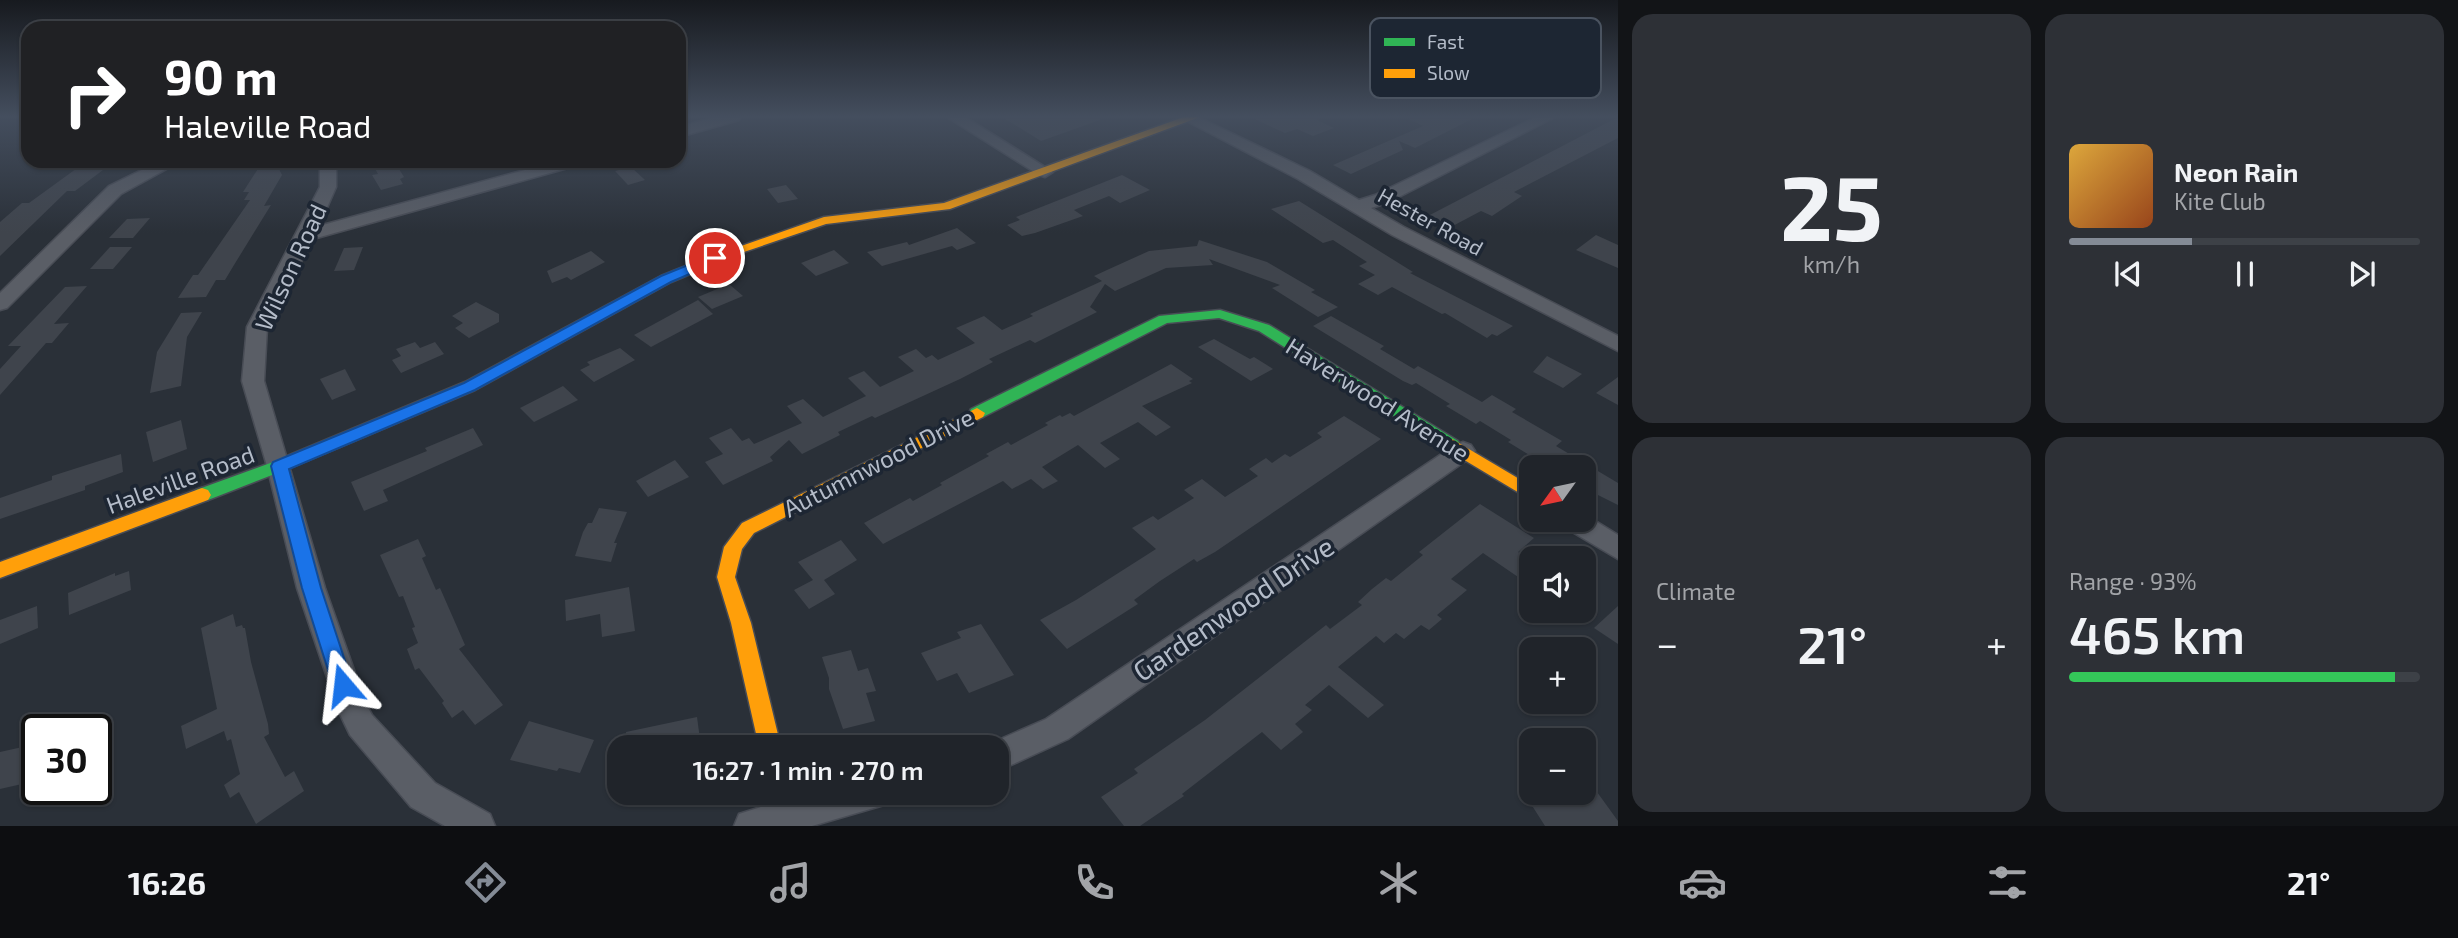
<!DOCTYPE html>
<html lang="en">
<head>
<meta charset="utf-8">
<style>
  :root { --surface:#20242a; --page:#2d3036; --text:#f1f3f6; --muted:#a2a4a8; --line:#3d4147; --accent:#848b96 }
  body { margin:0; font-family:"Exo 2",sans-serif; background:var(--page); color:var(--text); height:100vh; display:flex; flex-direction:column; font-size:26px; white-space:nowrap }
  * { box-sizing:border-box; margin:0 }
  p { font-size:23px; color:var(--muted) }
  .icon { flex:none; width:38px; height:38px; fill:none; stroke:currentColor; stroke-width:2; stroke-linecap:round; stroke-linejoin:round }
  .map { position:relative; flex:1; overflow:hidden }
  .side { display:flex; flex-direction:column; gap:14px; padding:14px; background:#121417; width:840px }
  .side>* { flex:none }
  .hud { position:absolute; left:21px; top:21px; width:665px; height:147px; border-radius:21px; box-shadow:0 2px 5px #0004,0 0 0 2px var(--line); background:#202124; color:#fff; overflow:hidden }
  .needle { width:46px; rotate:237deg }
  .controls { position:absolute; left:1519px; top:455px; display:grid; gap:14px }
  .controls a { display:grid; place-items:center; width:77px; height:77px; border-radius:14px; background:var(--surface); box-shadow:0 2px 5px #0004,0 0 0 2px var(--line); font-size:35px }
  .speed { position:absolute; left:21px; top:714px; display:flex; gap:14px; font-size:35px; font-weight:700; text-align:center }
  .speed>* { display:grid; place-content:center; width:91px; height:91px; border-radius:50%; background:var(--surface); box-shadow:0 2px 5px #0004,0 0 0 2px var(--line); line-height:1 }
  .speed .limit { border:4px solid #111; border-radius:10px; background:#fff; color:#111 }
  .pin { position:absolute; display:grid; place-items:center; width:60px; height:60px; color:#fff; margin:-30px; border:4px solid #fff; border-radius:50%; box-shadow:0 2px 7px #0007 }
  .me { position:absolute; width:77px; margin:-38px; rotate:343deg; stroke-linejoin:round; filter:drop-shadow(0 0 5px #0008) }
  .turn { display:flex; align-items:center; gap:24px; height:147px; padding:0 28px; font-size:32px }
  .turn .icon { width:91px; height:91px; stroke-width:2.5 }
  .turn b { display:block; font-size:49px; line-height:60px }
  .big { font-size:52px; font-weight:600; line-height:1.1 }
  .side .widget { flex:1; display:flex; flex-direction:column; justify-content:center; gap:10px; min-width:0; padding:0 24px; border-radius:21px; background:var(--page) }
  .side .dial { align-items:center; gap:0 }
  .dial b { font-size:91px; line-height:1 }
  .song { display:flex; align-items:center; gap:21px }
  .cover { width:84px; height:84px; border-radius:10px; background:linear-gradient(135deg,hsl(40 70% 55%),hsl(20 70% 35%)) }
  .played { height:7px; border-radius:4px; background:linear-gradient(90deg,var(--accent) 35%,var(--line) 35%) }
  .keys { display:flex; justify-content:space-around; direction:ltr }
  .heat { display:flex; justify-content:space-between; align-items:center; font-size:38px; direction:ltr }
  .charge { height:10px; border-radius:5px; background:linear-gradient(90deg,#34c759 93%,var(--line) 0) }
  .side .tiles { flex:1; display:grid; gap:14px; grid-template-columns:repeat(2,1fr) }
  .trip { position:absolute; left:607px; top:735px; width:402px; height:70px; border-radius:21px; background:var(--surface); box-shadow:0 2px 5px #0004,0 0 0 2px var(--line); font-weight:600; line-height:70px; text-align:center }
  .dock { display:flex; height:112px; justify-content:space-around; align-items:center; background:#0d0e11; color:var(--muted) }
  .dock .icon { width:49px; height:49px }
  .dock .selected { color:var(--accent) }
  .dock b { font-size:32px; color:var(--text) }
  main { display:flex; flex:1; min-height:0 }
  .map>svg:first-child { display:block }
  .building { fill:#3f444c }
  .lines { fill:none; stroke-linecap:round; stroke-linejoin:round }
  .street-casing { stroke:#484c55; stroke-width:3 }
  .fast-casing { stroke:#484c55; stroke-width:3 }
  .slow-casing { stroke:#484c55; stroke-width:3 }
  .street { fill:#5a5e66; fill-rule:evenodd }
  .fast { fill:#30b455; fill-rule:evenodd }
  .slow { fill:#ff9f0a; fill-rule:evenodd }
  .route { fill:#1a73e8; stroke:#114b97; stroke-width:2 }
  .labels { text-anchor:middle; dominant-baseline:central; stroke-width:7; stroke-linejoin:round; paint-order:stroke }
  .far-street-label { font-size:21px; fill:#b4bcc9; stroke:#1d2633 }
  .street-label { font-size:24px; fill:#b4bcc9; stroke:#1d2633 }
  .near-street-label { font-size:28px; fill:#b4bcc9; stroke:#1d2633 }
  .key { fill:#1d2633; stroke:#4a5360; stroke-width:2 }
  .key-label { font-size:19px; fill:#b4bcc9 }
</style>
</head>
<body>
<main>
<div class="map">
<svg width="1618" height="826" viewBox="0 0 1618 826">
  <rect width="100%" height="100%" fill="#2a3038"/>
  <g class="building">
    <polygon points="1002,117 1100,117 1100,120 1041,141"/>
    <polygon points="1250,117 1323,117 1317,120 1334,128 1313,136 1297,129 1285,133"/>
    <polygon points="1405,117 1476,117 1415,148 1399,141 1403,150 1351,174 1333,165 1423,126"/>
    <polygon points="1618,117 1618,138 1514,192 1522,196 1492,216 1481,211 1449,228 1426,217"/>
    <polygon points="93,161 115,161 75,191 67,191 0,256 0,222 22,203 29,203 80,166"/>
    <polygon points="263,161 275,161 282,175 264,206 271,205 234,265 225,280 216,280 206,297 178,298 193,275 198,275 250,200 244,200 249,192 243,192"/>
    <polygon points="371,161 394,161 404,177 400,179 403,184 381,190 372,175 378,174"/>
    <polygon points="631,167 645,180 628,185 615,171"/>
    <polygon points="1122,175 1150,190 1120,203 1109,196 1074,210 1083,216 1035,233 1022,236 1007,225 1020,220 1016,217"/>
    <polygon points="786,185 798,199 778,203 767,189"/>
    <polygon points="1299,201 1413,272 1410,273 1513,326 1497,336 1492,334 1487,338 1445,313 1442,314 1392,287 1378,295 1358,284 1375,275 1359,266 1367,262 1333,240 1323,243 1271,209"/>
    <polygon points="150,218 133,238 109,238 127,219"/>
    <polygon points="957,228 976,243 957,250 952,246 882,266 867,252 907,242 909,245"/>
    <polygon points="1596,235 1618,245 1618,268 1576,250"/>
    <polygon points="1199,240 1267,262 1315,290 1311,292 1338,307 1318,317 1272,288 1280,285 1209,259 1213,265 1166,268 1115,291 1105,284 1090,307 1097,312 1035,343 1030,340 989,359 993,362 960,379 875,418 872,416 838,432 840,435 802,454 789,440 770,457 773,461 723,485 705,462 723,454 709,438 731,428 742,441 749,438 754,444 802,423 787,406 803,399 823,417 866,396 848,378 864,371 880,387 914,371 898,357 916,349 926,358 932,355 938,360 975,343 956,328 984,316 1002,330 1033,316 1030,314 1102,281 1094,276 1107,270 1149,251 1197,246"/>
    <polygon points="110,247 132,247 113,269 90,269"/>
    <polygon points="363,247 354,270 334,271 344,248"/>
    <polygon points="834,250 849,263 816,276 801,263"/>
    <polygon points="591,251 605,262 571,280 567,277 552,283 547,271"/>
    <polygon points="729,284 743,296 712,309 698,297"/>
    <polygon points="87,286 54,324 69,323 52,343 46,343 0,395 0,369 21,346 8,346 65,287"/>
    <polygon points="698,300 713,314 651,347 634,335"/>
    <polygon points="476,302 499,314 499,322 469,338 455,328 463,323 452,316"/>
    <polygon points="202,312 187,337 181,386 150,393 157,352 181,313"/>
    <polygon points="1331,316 1384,346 1380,349 1414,369 1418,366 1482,402 1492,395 1516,409 1512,412 1562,441 1556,446 1618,483 1618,505 1584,488 1584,467 1558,467 1535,453 1531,456 1508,442 1511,440 1480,421 1476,424 1446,406 1450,404 1416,383 1412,385 1403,381 1313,326"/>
    <polygon points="1214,339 1250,359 1254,357 1273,369 1251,381 1198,347"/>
    <polygon points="415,342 420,348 435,342 444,354 401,373 392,360 401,356 396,349"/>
    <polygon points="620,348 635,360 594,382 580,370 590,365 587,362"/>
    <polygon points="1547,356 1582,374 1563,388 1533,372"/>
    <polygon points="1171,364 1193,379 1189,381 1192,383 1142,406 1171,427 1156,436 1138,422 1100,443 1120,459 1105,468 1078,445 1042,467 1058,481 1043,489 1031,479 1012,489 1003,481 883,544 864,523 910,498 913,501 942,485 940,483 989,456 986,454 1008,442 1011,445 1048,425 1045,423 1060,415 1062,417 1070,413 1074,416"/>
    <polygon points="345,369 356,390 332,400 320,379"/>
    <polygon points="1618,377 1618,405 1596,393"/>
    <polygon points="563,386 578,400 534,422 520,408"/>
    <polygon points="1344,416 1381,439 1215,552 1197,562 1194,559 1160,581 1134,600 1138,604 1067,649 1040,620 1076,600 1156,549 1132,528 1153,516 1158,520 1194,498 1184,490 1202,479 1225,497 1258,476 1249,469 1266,458 1272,463 1285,454 1290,457 1322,437 1317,433"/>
    <polygon points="181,420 187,449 153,462 146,432"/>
    <polygon points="473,428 483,445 383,490 388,501 364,511 351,482 427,451 425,448"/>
    <polygon points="121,454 123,472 85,486 85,490 0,519 0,498 52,480 52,476"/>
    <polygon points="675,460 689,477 648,497 636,481"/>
    <polygon points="1480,504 1534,538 1518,552 1531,561 1531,570 1521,579 1483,553 1451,579 1467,590 1437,615 1442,619 1429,630 1421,625 1404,639 1396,633 1384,643 1376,636 1338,667 1384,705 1368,718 1329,685 1305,705 1312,710 1295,724 1303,732 1281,750 1262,732 1182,794 1184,796 1140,826 1124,826 1101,797 1138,773 1134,769 1205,720 1326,625 1330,629 1362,605 1358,602 1372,589 1386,578 1391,581 1423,555 1419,552"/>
    <polygon points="599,508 627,512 614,543 617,543 611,562 575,556 583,532 588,523 592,523"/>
    <polygon points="418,539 426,556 422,558 436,590 440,588 465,645 459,649 503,705 475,725 463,710 452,718 442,703 444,701 419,668 415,670 407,649 418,643 412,628 415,627 403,596 399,597 380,555"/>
    <polygon points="841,540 857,560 824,580 835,594 809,609 794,590 813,580 798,562"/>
    <polygon points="129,571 131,590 69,615 68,593 115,573 115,576"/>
    <polygon points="629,587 635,631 602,637 600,614 566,621 565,600"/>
    <polygon points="37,606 38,628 0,644 0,620"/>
    <polygon points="1618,606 1618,644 1594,628"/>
    <polygon points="233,614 236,627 242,625 243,628 245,628 251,662 268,724 269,734 264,737 285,777 294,771 304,791 256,824 239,792 230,798 224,785 240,774 231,739 227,741 224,731 186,749 181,726 217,709 201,628"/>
    <polygon points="981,624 1014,675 969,693 957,673 937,681 921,653 961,638 957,632"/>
    <polygon points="851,650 858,671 868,668 876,691 866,693 875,721 843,729 829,689 829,678 822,657"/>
    <polygon points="697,717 701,747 628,747 626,732"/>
    <polygon points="529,721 594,740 580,773 559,768 557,771 510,760"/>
    <polygon points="36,744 22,784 0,789 0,752"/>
    <polygon points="1584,774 1618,821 1618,826 1545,826 1524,793 1584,793"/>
  </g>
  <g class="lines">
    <defs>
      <g id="street">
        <polygon points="716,117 741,117 739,120 679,137 679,127"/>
        <polygon points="947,117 965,117 1053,172 1045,177 1039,175"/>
        <polygon points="1179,117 1198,117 1310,171 1359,200 1375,195 1536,117 1555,117 1387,203 1371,208 1404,227 1618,336 1618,351 1392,235 1298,179"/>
        <polygon points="160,161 181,161 121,194 7,308 0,310 0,293 109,186"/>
        <polygon points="320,161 336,161 336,187 319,226 558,161 584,161 582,164 313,239 267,327 264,381 325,588 366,704 372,715 435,783 490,814 495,826 445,826 411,807 350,735 338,710 297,588 267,466 242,381 247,327 320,187"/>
        <polygon points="1463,442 1471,445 1475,451 1471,457 1068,739 998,771 998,747 986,747 987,745 1046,719 1455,445"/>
        <polygon points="1584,514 1618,535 1618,559 1564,527 1560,520 1584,520"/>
        <polygon points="764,793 796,793 797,797 812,793 888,793 884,805 812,826 734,826 739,814 767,805"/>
      </g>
      <g id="fast">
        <polygon points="733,247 739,251 738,254 671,282 475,390 285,470 208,500 196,500 193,495 196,490 273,462 465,382 661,276"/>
        <polygon points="1220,310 1269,325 1458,441 1460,445 1458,449 1446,449 1259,331 1219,318 1167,323 983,417 977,418 969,413 971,409 1159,316"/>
      </g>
      <g id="slow">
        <polygon points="1184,117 1200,117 950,209 826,224 738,254 733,255 727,251 824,217 944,203"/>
        <polygon points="977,408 985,413 983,417 754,533 742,549 735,577 751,623 781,747 759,747 731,623 717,577 724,547 742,523"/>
        <polygon points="1452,439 1531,486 1531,500 1446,449 1444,445 1446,441"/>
        <polygon points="202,488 208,490 211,495 208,500 0,578 0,562"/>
      </g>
    </defs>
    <use href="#street" class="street-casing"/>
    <use href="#fast" class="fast-casing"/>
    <use href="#slow" class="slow-casing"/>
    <use href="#street" class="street"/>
    <use href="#fast" class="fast"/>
    <use href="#slow" class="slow"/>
  </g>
  <linearGradient id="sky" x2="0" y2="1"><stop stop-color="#171a1f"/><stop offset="0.5" stop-color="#444e5e"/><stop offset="1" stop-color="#444e5e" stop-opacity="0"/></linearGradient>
  <rect width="1618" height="233" fill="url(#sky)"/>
  <polygon class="route" points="715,254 720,256 720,261 671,282 475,390 289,469 321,588 353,685 350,692 343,695 335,692 302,588 271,466 273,462 464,383 661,276"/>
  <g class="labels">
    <g class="far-street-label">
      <text transform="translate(1431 221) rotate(29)">Hester Road</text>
    </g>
    <g class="street-label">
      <text transform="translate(290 267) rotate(-65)">Wilson Road</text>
      <text transform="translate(1378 399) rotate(32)">Haverwood Avenue</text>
      <text transform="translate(878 462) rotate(-27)">Autumnwood Drive</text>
      <text transform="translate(180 479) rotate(-20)">Haleville Road</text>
    </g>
    <g class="near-street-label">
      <text transform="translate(1233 608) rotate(-34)">Gardenwood Drive</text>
    </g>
  </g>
  <rect x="1370" y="18" width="231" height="80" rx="10" class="key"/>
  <rect x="1384" y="38" width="31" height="8" fill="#30b455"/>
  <rect x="1384" y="69" width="31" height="9" fill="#ff9f0a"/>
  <g class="key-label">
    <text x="1427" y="49">Fast</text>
    <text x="1427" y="80">Slow</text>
  </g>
</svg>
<div class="controls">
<a><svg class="needle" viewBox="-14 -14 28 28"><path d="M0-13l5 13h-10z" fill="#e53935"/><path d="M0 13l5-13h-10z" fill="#a2a4a8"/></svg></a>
<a><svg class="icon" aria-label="sound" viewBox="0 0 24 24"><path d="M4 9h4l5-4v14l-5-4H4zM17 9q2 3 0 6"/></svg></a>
<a>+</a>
<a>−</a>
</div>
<div class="speed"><div class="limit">30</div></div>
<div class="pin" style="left:715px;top:258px;background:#d93025"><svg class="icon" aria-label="arrive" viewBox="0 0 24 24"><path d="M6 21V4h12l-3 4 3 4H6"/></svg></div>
<svg class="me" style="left:343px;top:685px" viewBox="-20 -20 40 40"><path d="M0-17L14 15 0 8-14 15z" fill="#1a73e8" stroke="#fff" stroke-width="4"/></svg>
<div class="trip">16:27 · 1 min · 270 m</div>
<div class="hud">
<div class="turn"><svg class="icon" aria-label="right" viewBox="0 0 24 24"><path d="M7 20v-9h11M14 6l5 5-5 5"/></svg><div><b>90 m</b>Haleville Road</div></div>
</div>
</div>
<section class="side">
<div class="tiles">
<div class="widget dial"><b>25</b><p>km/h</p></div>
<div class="widget">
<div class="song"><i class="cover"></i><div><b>Neon Rain</b><p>Kite Club</p></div></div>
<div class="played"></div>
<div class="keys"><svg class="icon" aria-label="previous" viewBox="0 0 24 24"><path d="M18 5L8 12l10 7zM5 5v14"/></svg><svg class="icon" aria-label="pause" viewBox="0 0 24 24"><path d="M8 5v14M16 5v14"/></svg><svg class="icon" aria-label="next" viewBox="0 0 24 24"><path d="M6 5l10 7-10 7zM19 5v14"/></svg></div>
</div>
<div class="widget"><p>Climate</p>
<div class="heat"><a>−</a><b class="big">21°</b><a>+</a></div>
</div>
<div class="widget"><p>Range · 93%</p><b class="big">465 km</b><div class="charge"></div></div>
</div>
</section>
</main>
<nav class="dock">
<b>16:26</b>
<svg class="icon selected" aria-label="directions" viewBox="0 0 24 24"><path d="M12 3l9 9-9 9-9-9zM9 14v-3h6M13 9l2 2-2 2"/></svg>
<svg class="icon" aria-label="music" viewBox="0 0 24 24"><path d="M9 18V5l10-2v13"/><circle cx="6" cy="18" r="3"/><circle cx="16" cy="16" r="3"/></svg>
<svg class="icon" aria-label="phone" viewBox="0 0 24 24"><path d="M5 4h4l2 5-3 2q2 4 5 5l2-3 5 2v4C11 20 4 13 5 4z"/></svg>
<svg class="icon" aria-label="climate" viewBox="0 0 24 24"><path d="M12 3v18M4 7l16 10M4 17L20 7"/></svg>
<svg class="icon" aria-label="car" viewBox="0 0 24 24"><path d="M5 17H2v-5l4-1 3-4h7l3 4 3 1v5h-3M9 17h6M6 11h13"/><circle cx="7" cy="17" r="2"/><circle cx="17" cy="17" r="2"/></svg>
<svg class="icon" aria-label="filters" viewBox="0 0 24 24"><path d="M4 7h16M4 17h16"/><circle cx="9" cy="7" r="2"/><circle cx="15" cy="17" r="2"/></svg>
<b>21°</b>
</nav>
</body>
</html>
